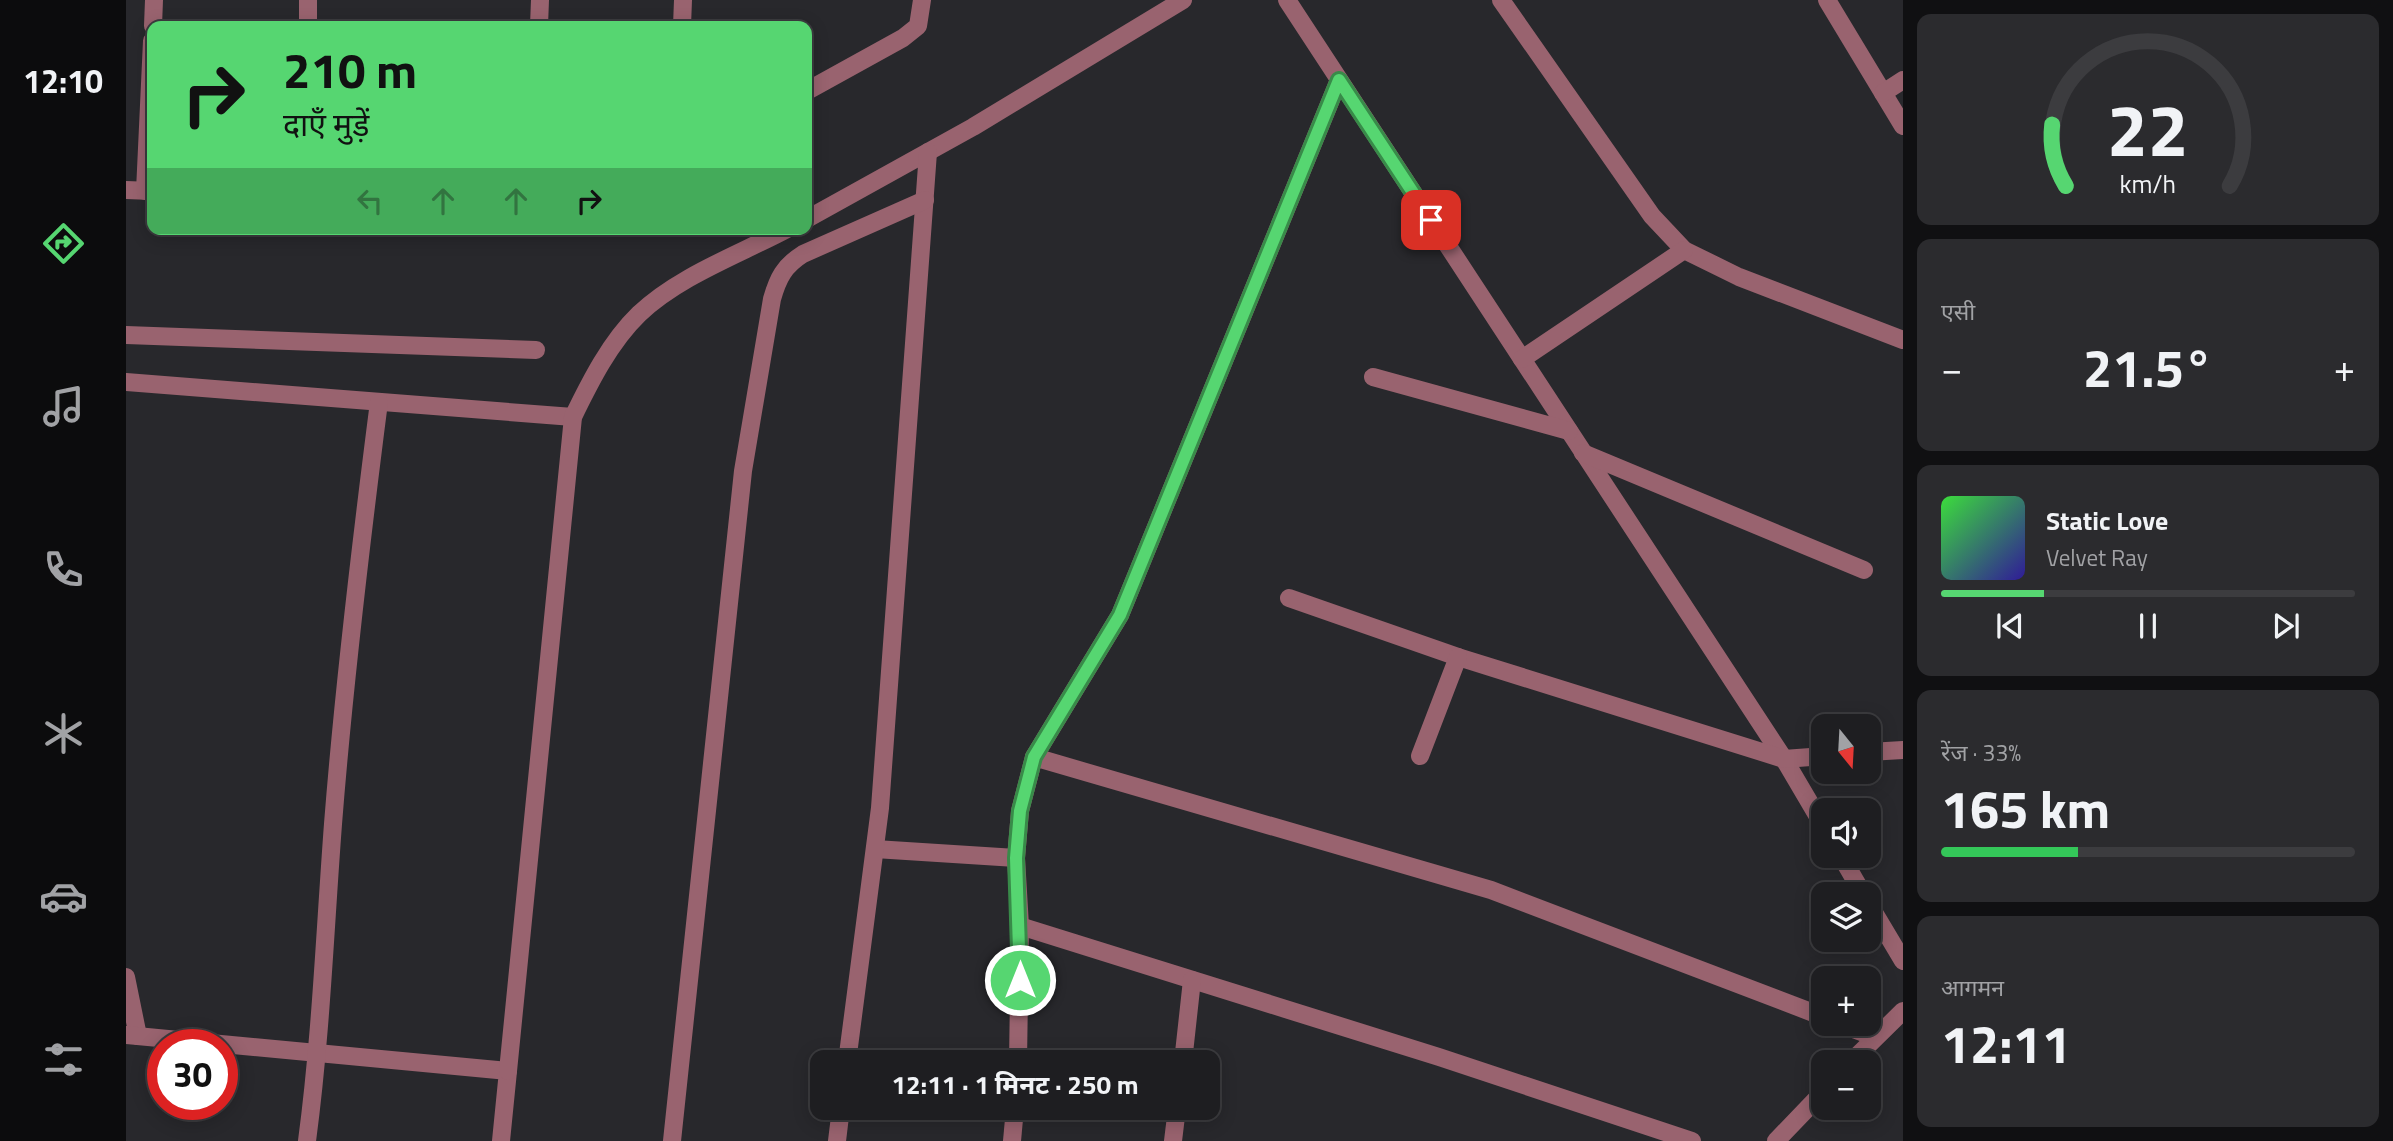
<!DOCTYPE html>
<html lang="hi">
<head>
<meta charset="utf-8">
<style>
  :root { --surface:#1e1e21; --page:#2b2b2e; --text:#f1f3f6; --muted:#a1a2a5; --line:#3c3c3f; --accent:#56d671 }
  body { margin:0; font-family:"Titillium Web","Noto Sans Devanagari",sans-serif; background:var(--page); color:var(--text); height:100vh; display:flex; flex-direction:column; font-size:26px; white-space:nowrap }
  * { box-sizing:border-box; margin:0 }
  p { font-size:23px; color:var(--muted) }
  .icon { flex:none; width:38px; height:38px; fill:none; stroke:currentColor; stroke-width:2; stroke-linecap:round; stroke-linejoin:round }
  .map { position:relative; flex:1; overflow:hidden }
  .details { display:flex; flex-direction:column; gap:14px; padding:14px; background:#101012; width:490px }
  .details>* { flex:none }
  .top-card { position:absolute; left:21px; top:21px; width:665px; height:214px; border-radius:14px; box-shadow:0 4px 18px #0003,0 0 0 2px var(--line); background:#56d671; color:#111; overflow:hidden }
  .needle { width:46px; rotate:162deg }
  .buttons { position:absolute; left:1685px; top:714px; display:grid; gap:14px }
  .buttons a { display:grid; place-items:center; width:70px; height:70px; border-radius:14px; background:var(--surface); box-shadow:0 4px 18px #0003,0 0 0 2px var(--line); font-size:35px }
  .speed { position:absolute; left:21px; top:1029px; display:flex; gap:14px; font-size:35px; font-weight:700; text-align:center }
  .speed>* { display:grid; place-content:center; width:91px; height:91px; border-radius:50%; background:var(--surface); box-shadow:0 4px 18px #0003,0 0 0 2px var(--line); line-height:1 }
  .speed .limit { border:10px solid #d22; background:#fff; color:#111 }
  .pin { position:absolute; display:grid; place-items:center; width:60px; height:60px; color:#fff; margin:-30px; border-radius:14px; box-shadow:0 4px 10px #0006 }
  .me { position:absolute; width:77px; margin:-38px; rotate:0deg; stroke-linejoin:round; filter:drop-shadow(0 0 5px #0008) }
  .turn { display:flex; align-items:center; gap:24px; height:147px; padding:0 21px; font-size:32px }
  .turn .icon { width:91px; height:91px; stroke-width:2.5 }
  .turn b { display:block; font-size:49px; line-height:60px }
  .lanes { display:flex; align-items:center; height:66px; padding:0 21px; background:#0003; justify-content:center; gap:35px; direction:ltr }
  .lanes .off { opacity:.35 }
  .big { font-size:52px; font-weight:700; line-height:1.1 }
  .details .tile { flex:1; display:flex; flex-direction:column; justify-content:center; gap:10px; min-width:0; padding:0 24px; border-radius:14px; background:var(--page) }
  .details .dial { align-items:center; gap:0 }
  .dial svg { height:182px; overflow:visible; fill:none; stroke:var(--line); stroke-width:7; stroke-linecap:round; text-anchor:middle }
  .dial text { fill:var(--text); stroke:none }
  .song { display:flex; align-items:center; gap:21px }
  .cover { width:84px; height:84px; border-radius:10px; background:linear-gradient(135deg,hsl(120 70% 55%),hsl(250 70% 35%)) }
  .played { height:7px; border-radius:4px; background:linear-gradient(90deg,var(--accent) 25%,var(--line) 25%) }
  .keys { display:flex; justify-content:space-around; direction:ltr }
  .heat { display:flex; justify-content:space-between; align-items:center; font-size:38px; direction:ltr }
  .charge { height:10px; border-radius:5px; background:linear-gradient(90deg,#34c759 33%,var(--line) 0) }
  .trip { position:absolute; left:684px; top:1050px; width:410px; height:70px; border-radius:14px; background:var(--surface); box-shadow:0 4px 18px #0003,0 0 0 2px var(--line); font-weight:700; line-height:70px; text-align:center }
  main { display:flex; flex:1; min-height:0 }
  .tab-bar { display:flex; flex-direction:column; width:126px; justify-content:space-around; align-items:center; background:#0c0c0d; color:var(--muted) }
  .tab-bar .icon { width:49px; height:49px }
  .tab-bar .current { color:var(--accent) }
  .tab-bar b { font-size:32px; color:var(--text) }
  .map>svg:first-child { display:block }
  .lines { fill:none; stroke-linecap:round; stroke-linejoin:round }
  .minor { stroke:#99636f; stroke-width:18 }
  .route-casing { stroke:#388b49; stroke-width:18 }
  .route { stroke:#56d671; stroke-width:12 }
</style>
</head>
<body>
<main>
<nav class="tab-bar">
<b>12:10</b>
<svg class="icon current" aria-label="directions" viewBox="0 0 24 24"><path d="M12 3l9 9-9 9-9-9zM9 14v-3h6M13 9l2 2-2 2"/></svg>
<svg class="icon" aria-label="music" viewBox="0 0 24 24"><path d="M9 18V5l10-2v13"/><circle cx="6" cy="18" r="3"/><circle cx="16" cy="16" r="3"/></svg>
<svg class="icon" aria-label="phone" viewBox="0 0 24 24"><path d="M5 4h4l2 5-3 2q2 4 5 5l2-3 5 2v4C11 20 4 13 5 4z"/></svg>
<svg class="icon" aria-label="climate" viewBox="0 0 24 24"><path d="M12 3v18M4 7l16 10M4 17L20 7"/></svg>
<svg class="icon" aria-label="car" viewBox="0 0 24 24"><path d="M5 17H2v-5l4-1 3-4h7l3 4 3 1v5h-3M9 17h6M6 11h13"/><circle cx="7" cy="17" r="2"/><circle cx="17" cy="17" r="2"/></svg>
<svg class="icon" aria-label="filters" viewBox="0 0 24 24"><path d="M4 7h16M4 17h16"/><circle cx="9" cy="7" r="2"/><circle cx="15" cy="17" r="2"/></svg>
</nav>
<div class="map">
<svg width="1777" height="1141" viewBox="0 0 1777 1141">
  <rect width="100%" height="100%" fill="#28282c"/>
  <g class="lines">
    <g class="minor">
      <polyline points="1161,0 1658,759 1698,827"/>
      <polyline points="1375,0 1526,216 1558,250 1613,277 1777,340"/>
      <polyline points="1701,0 1777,126"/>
      <polyline points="27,26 28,0"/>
      <polyline points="182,26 182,0"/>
      <polyline points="413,26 414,0"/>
      <polyline points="556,26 557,0"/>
      <polyline points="681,91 777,38 792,26 796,0"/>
      <polyline points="1757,93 1777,80"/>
      <polyline points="0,190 26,191"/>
      <polyline points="19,191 26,41"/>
      <polyline points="681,219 847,127 1057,0"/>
      <polyline points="0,335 410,350"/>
      <polyline points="1396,359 1558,250"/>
      <polyline points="1247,377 1443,431"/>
      <polyline points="0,382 447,417"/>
      <polyline points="1457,453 1738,570"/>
      <polyline points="1163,598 1332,657 1658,759 1698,756"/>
      <polyline points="1743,752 1777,750"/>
      <polyline points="1294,756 1332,657"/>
      <polyline points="908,757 1365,890 1698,1017"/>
      <polyline points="749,849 890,858"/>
      <polyline points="1715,856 1737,894"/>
      <polyline points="1743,904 1777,961"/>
      <polyline points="894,926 1313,1057 1566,1141"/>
      <polyline points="0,977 12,1036"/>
      <polyline points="1714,1024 1749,1037"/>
      <polyline points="0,1035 382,1071 375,1141"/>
      <polyline points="721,1062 754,808 802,152"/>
      <polyline points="892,1062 894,926 890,858 894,811 908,757 994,615 1213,80"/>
      <polyline points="1057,1062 1066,980"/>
      <polyline points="1725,1062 1777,1011"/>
      <path d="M382 1071 447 417C464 382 484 342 513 314 553 276 612 255 661 229"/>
      <path d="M181 1141C195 1036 199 930 207 824 218 683 235 542 253 402"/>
      <path d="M546 1141 617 471 646 299C652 278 658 266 677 254L799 200"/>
      <polyline points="711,1141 715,1108"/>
      <polyline points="886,1141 889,1108"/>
      <polyline points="1047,1141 1051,1108"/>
      <polyline points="1650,1141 1698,1091"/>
    </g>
  </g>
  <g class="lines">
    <defs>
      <polyline id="route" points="894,980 890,858 894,811 908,757 994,615 1213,80 1305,220"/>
    </defs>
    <use href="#route" class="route-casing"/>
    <use href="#route" class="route"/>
  </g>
</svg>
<div class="buttons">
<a><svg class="needle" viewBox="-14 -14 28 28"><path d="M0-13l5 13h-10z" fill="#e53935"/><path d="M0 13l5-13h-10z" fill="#a1a2a5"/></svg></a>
<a><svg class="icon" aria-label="sound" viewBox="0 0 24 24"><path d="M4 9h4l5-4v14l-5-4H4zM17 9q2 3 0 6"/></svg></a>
<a><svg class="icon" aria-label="layers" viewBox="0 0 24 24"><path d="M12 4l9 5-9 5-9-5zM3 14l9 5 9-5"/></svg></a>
<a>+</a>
<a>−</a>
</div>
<div class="speed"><div class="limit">30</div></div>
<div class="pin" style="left:1305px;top:220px;background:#d93025"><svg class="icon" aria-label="arrive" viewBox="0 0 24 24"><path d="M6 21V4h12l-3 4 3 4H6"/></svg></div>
<svg class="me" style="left:894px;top:980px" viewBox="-20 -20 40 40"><circle r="17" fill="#56d671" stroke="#fff" stroke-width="3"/><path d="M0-11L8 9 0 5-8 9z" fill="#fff"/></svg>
<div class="trip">12:11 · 1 मिनट · 250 m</div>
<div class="top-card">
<div class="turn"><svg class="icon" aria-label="right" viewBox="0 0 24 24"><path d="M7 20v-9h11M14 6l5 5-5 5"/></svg><div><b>210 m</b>दाएँ मुड़ें</div></div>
<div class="lanes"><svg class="icon off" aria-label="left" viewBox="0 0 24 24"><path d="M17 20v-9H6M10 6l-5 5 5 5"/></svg><svg class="icon off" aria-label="ahead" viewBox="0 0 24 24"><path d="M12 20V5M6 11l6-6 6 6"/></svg><svg class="icon off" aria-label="ahead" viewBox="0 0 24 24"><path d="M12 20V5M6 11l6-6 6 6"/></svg><svg class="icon" aria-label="right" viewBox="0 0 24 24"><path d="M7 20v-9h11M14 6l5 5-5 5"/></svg></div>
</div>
</div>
<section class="details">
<div class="tile dial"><svg viewBox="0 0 100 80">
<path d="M14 69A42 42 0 1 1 86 69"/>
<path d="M14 69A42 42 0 0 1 8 42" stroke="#56d671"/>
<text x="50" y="56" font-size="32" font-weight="700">22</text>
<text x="50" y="72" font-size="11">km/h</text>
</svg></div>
<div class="tile"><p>एसी</p>
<div class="heat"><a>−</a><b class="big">21.5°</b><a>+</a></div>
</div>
<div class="tile">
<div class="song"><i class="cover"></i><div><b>Static Love</b><p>Velvet Ray</p></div></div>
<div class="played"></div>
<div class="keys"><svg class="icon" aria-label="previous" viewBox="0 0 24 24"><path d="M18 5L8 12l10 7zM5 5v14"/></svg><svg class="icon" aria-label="pause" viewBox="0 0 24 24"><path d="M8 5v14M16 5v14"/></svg><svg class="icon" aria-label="next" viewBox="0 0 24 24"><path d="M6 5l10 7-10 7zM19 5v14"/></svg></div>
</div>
<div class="tile"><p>रेंज · 33%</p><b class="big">165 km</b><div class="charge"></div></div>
<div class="tile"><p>आगमन</p><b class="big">12:11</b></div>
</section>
</main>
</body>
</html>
